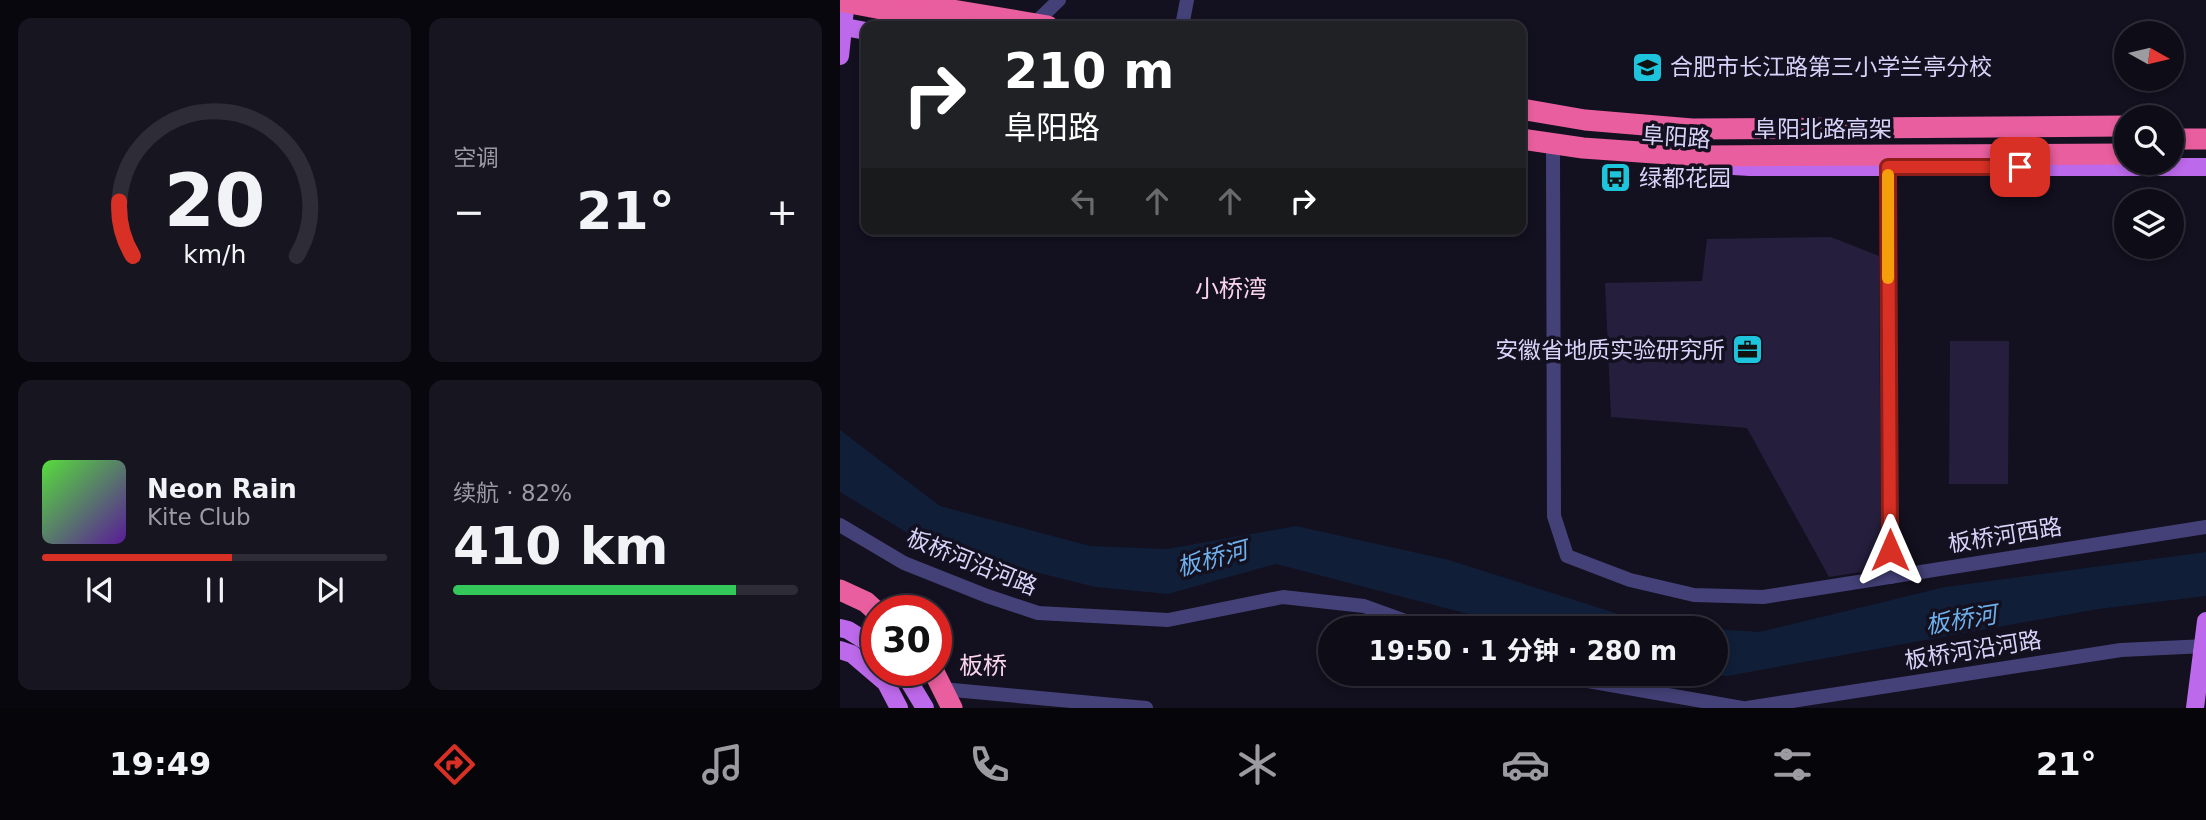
<!DOCTYPE html>
<html lang="zh">
<head>
<meta charset="utf-8">
<style>
  :root { --surface:#0e0c17; --page:#171520; --text:#f1f3f6; --muted:#9b9ba1; --line:#2e2c36; --accent:#d93025 }
  body { margin:0; font-family:"DejaVu Sans","Noto Sans SC",sans-serif; background:var(--page); color:var(--text); height:100vh; display:flex; flex-direction:column; font-size:26px; white-space:nowrap }
  * { box-sizing:border-box; margin:0 }
  p { font-size:23px; color:var(--muted) }
  .icon { flex:none; width:38px; height:38px; fill:none; stroke:currentColor; stroke-width:2; stroke-linecap:round; stroke-linejoin:round }
  .map { position:relative; flex:1; overflow:hidden }
  .sheet { display:flex; flex-direction:column; gap:18px; padding:18px; background:#08070d; width:840px }
  .sheet>* { flex:none }
  .hud { position:absolute; left:21px; top:21px; width:665px; height:214px; border-radius:14px; box-shadow:0 4px 10px #0003,0 0 0 2px var(--line); background:#202124; color:#fff; overflow:hidden }
  .needle { width:46px; rotate:98deg }
  .fabs { position:absolute; left:1274px; top:21px; display:grid; gap:14px }
  .fabs a { display:grid; place-items:center; width:70px; height:70px; border-radius:50%; background:var(--surface); box-shadow:0 4px 10px #0003,0 0 0 2px var(--line); font-size:35px }
  .speed { position:absolute; left:21px; top:595px; display:flex; gap:14px; font-size:35px; font-weight:700; text-align:center }
  .speed>* { display:grid; place-content:center; width:91px; height:91px; border-radius:50%; background:var(--surface); box-shadow:0 4px 10px #0003,0 0 0 2px var(--line); line-height:1 }
  .speed .limit { border:10px solid #d22; background:#fff; color:#111 }
  .pin { position:absolute; display:grid; place-items:center; width:60px; height:60px; color:#fff; margin:-30px; border-radius:14px; box-shadow:0 4px 10px #0006 }
  .me { position:absolute; width:77px; margin:-38px; rotate:0deg; stroke-linejoin:round; filter:drop-shadow(0 0 5px #0008) }
  .turn { display:flex; align-items:center; gap:24px; height:147px; padding:0 28px; font-size:32px }
  .turn .icon { width:91px; height:91px; stroke-width:2.5 }
  .turn b { display:block; font-size:49px; line-height:60px }
  .lanes { display:flex; align-items:center; height:66px; padding:0 28px; background:#0003; justify-content:center; gap:35px; direction:ltr }
  .lanes .off { opacity:.35 }
  .big { font-size:52px; font-weight:700; line-height:1.1 }
  .sheet .widget { flex:1; display:flex; flex-direction:column; justify-content:center; gap:10px; min-width:0; padding:0 24px; border-radius:14px; background:var(--page) }
  .sheet .dial { align-items:center; gap:0 }
  .dial svg { height:182px; overflow:visible; fill:none; stroke:var(--line); stroke-width:7; stroke-linecap:round; text-anchor:middle }
  .dial text { fill:var(--text); stroke:none }
  .song { display:flex; align-items:center; gap:21px }
  .cover { width:84px; height:84px; border-radius:10px; background:linear-gradient(135deg,hsl(110 70% 55%),hsl(270 70% 35%)) }
  .played { height:7px; border-radius:4px; background:linear-gradient(90deg,var(--accent) 55%,var(--line) 55%) }
  .keys { display:flex; justify-content:space-around; direction:ltr }
  .heat { display:flex; justify-content:space-between; align-items:center; font-size:38px; direction:ltr }
  .charge { height:10px; border-radius:5px; background:linear-gradient(90deg,#34c759 82%,var(--line) 0) }
  .sheet .tiles { flex:1; display:grid; gap:18px; grid-template-columns:repeat(2,1fr) }
  .trip { position:absolute; left:478px; top:616px; width:410px; height:70px; border-radius:35px; background:var(--surface); box-shadow:0 4px 10px #0003,0 0 0 2px var(--line); font-weight:700; line-height:70px; text-align:center }
  .tabs { display:flex; height:112px; justify-content:space-around; align-items:center; background:#060509; color:var(--muted) }
  .tabs .icon { width:49px; height:49px }
  .tabs .selected { color:var(--accent) }
  .tabs b { font-size:32px; color:var(--text) }
  main { display:flex; flex:1; min-height:0 }
  .map>svg:first-child { display:block }
  .water { fill:#101e38 }
  .building { fill:#251e3d }
  .lines { fill:none; stroke-linecap:round; stroke-linejoin:round }
  .minor { stroke:#444178; stroke-width:14 }
  .major { stroke:#bd69eb; stroke-width:18 }
  .highway { stroke:#e95e9e; stroke-width:21 }
  .major-bridge { stroke:#bd69eb; stroke-width:18 }
  .highway-bridge { stroke:#e95e9e; stroke-width:21 }
  .route-casing { stroke:#8d1f18; stroke-width:18 }
  .route { stroke:#d93025; stroke-width:12 }
  .slow { stroke:#f59e0b; stroke-width:12 }
  .labels { text-anchor:middle; dominant-baseline:central; stroke-width:7; stroke-linejoin:round; paint-order:stroke }
  .poi-label { font-size:23px; fill:#d8d3f9; stroke:#13101f; text-anchor:start }
  .street-label { font-size:23px; fill:#d8d3f9; stroke:#13101f }
  .neighbourhood-label { font-size:24px; fill:#f9d5ec; stroke:#13101f }
  .water-label { font-size:24px; font-style:italic; fill:#6fb0ec; stroke:#13101f }
</style>
</head>
<body>
<main>
<section class="sheet">
<div class="tiles">
<div class="widget dial"><svg viewBox="0 0 100 80">
<path d="M14 69A42 42 0 1 1 86 69"/>
<path d="M14 69A42 42 0 0 1 8 45" stroke="#d93025"/>
<text x="50" y="56" font-size="32" font-weight="700">20</text>
<text x="50" y="72" font-size="11">km/h</text>
</svg></div>
<div class="widget"><p>空调</p>
<div class="heat"><a>−</a><b class="big">21°</b><a>+</a></div>
</div>
<div class="widget">
<div class="song"><i class="cover"></i><div><b>Neon Rain</b><p>Kite Club</p></div></div>
<div class="played"></div>
<div class="keys"><svg class="icon" aria-label="previous" viewBox="0 0 24 24"><path d="M18 5L8 12l10 7zM5 5v14"/></svg><svg class="icon" aria-label="pause" viewBox="0 0 24 24"><path d="M8 5v14M16 5v14"/></svg><svg class="icon" aria-label="next" viewBox="0 0 24 24"><path d="M6 5l10 7-10 7zM19 5v14"/></svg></div>
</div>
<div class="widget"><p>续航 · 82%</p><b class="big">410 km</b><div class="charge"></div></div>
</div>
</section>
<div class="map">
<svg width="1366" height="708" viewBox="0 0 1366 708">
  <rect width="100%" height="100%" fill="#13101f"/>
  <g class="water">
    <polygon points="0,430 100,506 250,546 327,549 456,526 609,560 813,625 861,628 682,628 436,564 328,594 255,587 87,545 0,492"/>
    <polygon points="1366,552 1366,596 1258,609 887,676 854,674 875,674 875,629 919,632 1105,587"/>
  </g>
  <g class="building">
    <polygon points="991,237 1039,256 1041,569 989,577 907,428 771,417 765,283 862,281 867,239"/>
    <polygon points="1110,341 1169,341 1168,484 1109,484"/>
  </g>
  <g class="lines">
    <g class="minor">
      <polyline points="194,24 219,0"/>
      <polyline points="342,26 347,0"/>
      <polyline points="713,150 714,516 727,556 790,580 854,595 923,597 1366,527"/>
      <polyline points="1048,167 1051,577"/>
      <polyline points="0,525 64,563 147,596 198,613 328,620 443,597 524,606 585,628"/>
      <polyline points="708,674 902,708"/>
      <polyline points="102,689 306,708"/>
      <polyline points="907,708 1281,650 1366,646"/>
    </g>
    <g class="major">
      <polyline points="0,26 26,31"/>
      <polyline points="0,56 6,0"/>
      <polyline points="876,165 910,167 1366,167"/>
      <polyline points="0,628 8,630 37,648"/>
      <polyline points="0,650 12,654 46,683 59,708"/>
      <polyline points="62,670 85,708"/>
      <polyline points="1355,708 1362,653"/>
    </g>
    <g class="highway">
      <polyline points="52,0 208,26"/>
      <polyline points="681,109 745,120 852,129 1286,126"/>
      <polyline points="681,139 743,148 857,156 1286,154"/>
      <polyline points="1332,139 1366,139"/>
      <polyline points="0,590 26,602 37,612"/>
      <polyline points="93,670 112,708"/>
    </g>
    <polyline class="major-bridge" points="1362,653 1366,621"/>
    <polyline class="highway-bridge" points="0,1 131,26"/>
  </g>
  <g class="lines">
    <defs>
      <polyline id="route" points="1050,550 1048,167 1180,167"/>
    </defs>
    <use href="#route" class="route-casing"/>
    <use href="#route" class="route"/>
    <polyline class="slow" points="1048,175 1048,278"/>
  </g>
  <defs>
    <symbol id="school-square" viewBox="-11 -11 22 22"><rect x="-9" y="-9" width="18" height="18" rx="4" fill="#1ec4db" stroke="#13101f"/><path d="M0-5L7-2L0 1L-7-2ZM-4 1L0 2.5L4 1V4Q0 6-4 4Z" fill="#111"/></symbol>
    <symbol id="bus-square" viewBox="-11 -11 22 22"><rect x="-9" y="-9" width="18" height="18" rx="4" fill="#1ec4db" stroke="#13101f"/><path d="M-5-6H5V4H4V6H2V4H-2V6H-4V4H-5ZM-3.5-4V0h7V-4ZM-3.5 1.2v1.5H-2V1.2ZM2 1.2v1.5H3.5V1.2Z" fill="#111"/></symbol>
    <symbol id="office-square" viewBox="-11 -11 22 22"><rect x="-9" y="-9" width="18" height="18" rx="4" fill="#1ec4db" stroke="#13101f"/><path d="M-6-3h4V-5.5h4V-3h4V5H-6ZM-1-4.5V-3h2v-1.5ZM-6 0V1H6V0Z" fill="#111"/></symbol>
  </defs>
  <g fill-rule="evenodd">
    <use href="#school-square" x="790" y="50" width="35" height="35"/>
    <use href="#bus-square" x="758" y="160" width="35" height="35"/>
    <use href="#office-square" x="890" y="332" width="35" height="35"/>
  </g>
  <g class="labels">
    <g class="poi-label">
      <text x="830" y="67">合肥市长江路第三小学兰亭分校</text>
      <text x="799" y="178">绿都花园</text>
      <text x="885" y="350" text-anchor="end">安徽省地质实验研究所</text>
    </g>
    <g class="street-label">
      <text x="983" y="129">阜阳北路高架</text>
      <text transform="translate(836 137) rotate(4)">阜阳路</text>
      <text transform="translate(1165 535) rotate(-9)">板桥河西路</text>
      <text transform="translate(132 562) rotate(22)">板桥河沿河路</text>
      <text transform="translate(1133 650) rotate(-9)">板桥河沿河路</text>
    </g>
    <g class="neighbourhood-label">
      <text x="391" y="289">小桥湾</text>
      <text x="143" y="666">板桥</text>
    </g>
    <g class="water-label">
      <text transform="translate(372 559) rotate(-15)">板桥河</text>
      <text transform="translate(1121 620) rotate(-9)">板桥河</text>
    </g>
  </g>
</svg>
<div class="fabs">
<a><svg class="needle" viewBox="-14 -14 28 28"><path d="M0-13l5 13h-10z" fill="#e53935"/><path d="M0 13l5-13h-10z" fill="#9b9ba1"/></svg></a>
<a><svg class="icon" aria-label="search" viewBox="0 0 24 24"><circle cx="10" cy="10" r="6"/><path d="M15 15l6 6"/></svg></a>
<a><svg class="icon" aria-label="layers" viewBox="0 0 24 24"><path d="M12 4l9 5-9 5-9-5zM3 14l9 5 9-5"/></svg></a>
</div>
<div class="speed"><div class="limit">30</div></div>
<div class="pin" style="left:1180px;top:167px;background:#d93025"><svg class="icon" aria-label="arrive" viewBox="0 0 24 24"><path d="M6 21V4h12l-3 4 3 4H6"/></svg></div>
<svg class="me" style="left:1050px;top:550px" viewBox="-20 -20 40 40"><path d="M0-17L14 15 0 8-14 15z" fill="#d93025" stroke="#fff" stroke-width="4"/></svg>
<div class="trip">19:50 · 1 分钟 · 280 m</div>
<div class="hud">
<div class="turn"><svg class="icon" aria-label="right" viewBox="0 0 24 24"><path d="M7 20v-9h11M14 6l5 5-5 5"/></svg><div><b>210 m</b>阜阳路</div></div>
<div class="lanes"><svg class="icon off" aria-label="left" viewBox="0 0 24 24"><path d="M17 20v-9H6M10 6l-5 5 5 5"/></svg><svg class="icon off" aria-label="ahead" viewBox="0 0 24 24"><path d="M12 20V5M6 11l6-6 6 6"/></svg><svg class="icon off" aria-label="ahead" viewBox="0 0 24 24"><path d="M12 20V5M6 11l6-6 6 6"/></svg><svg class="icon" aria-label="right" viewBox="0 0 24 24"><path d="M7 20v-9h11M14 6l5 5-5 5"/></svg></div>
</div>
</div>
</main>
<nav class="tabs">
<b>19:49</b>
<svg class="icon selected" aria-label="directions" viewBox="0 0 24 24"><path d="M12 3l9 9-9 9-9-9zM9 14v-3h6M13 9l2 2-2 2"/></svg>
<svg class="icon" aria-label="music" viewBox="0 0 24 24"><path d="M9 18V5l10-2v13"/><circle cx="6" cy="18" r="3"/><circle cx="16" cy="16" r="3"/></svg>
<svg class="icon" aria-label="phone" viewBox="0 0 24 24"><path d="M5 4h4l2 5-3 2q2 4 5 5l2-3 5 2v4C11 20 4 13 5 4z"/></svg>
<svg class="icon" aria-label="climate" viewBox="0 0 24 24"><path d="M12 3v18M4 7l16 10M4 17L20 7"/></svg>
<svg class="icon" aria-label="car" viewBox="0 0 24 24"><path d="M5 17H2v-5l4-1 3-4h7l3 4 3 1v5h-3M9 17h6M6 11h13"/><circle cx="7" cy="17" r="2"/><circle cx="17" cy="17" r="2"/></svg>
<svg class="icon" aria-label="filters" viewBox="0 0 24 24"><path d="M4 7h16M4 17h16"/><circle cx="9" cy="7" r="2"/><circle cx="15" cy="17" r="2"/></svg>
<b>21°</b>
</nav>
</body>
</html>
